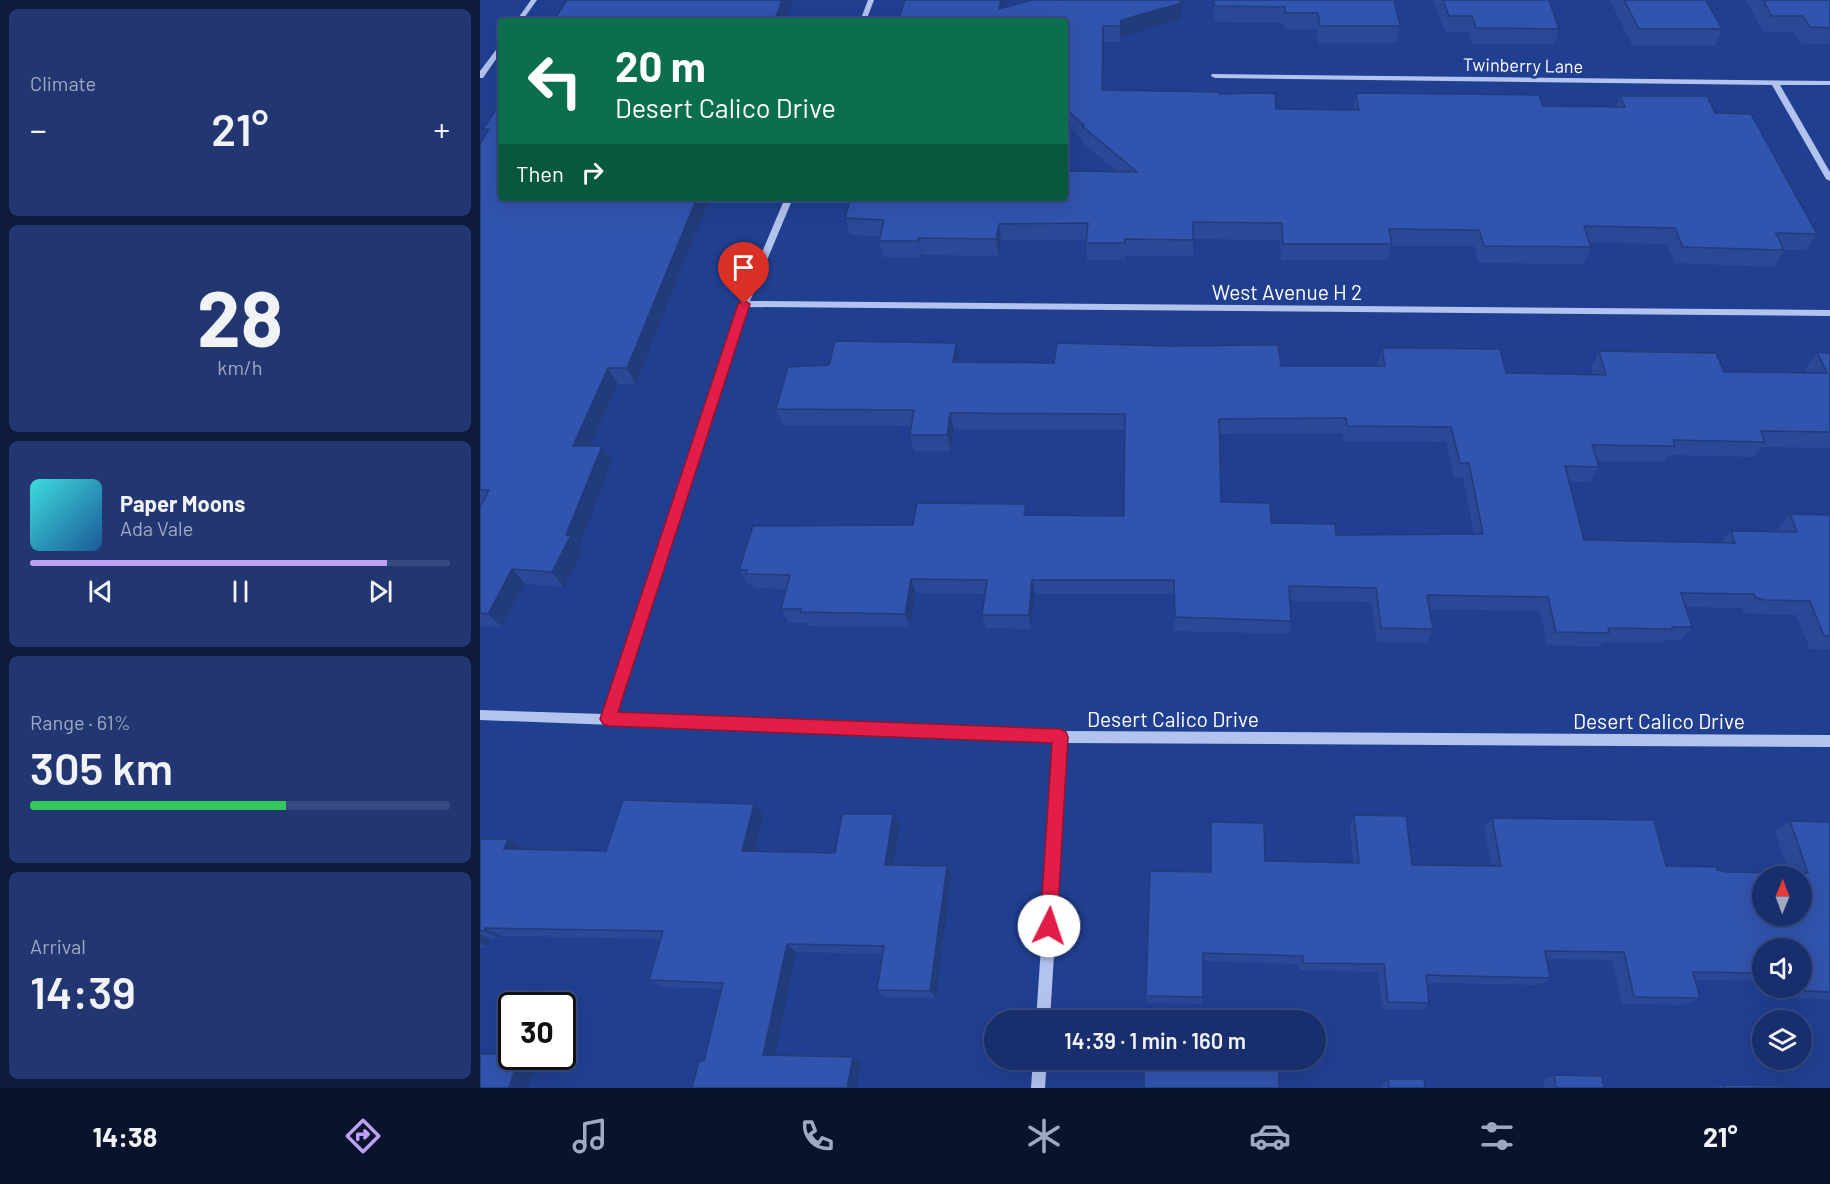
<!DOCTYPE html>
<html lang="en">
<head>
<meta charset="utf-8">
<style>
  :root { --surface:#192f6d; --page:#223772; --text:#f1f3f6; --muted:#9fa9c2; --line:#374a80; --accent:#bca0f2 }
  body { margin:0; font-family:Barlow,sans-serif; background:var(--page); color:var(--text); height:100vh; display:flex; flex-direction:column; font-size:22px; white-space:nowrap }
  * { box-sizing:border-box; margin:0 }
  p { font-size:20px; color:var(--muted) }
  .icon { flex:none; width:33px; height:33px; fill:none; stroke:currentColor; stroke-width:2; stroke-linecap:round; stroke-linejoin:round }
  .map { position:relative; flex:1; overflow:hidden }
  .side { display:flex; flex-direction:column; gap:9px; padding:9px; background:#0e1a3c; width:480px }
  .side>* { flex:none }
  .banner { position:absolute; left:18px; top:18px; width:570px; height:183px; border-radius:6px; box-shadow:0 6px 24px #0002,0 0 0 2px var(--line); background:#0b6e4f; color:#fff; overflow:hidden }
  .needle { width:39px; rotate:1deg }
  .controls { position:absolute; left:1272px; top:866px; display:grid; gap:12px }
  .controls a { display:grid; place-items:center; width:60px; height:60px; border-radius:50%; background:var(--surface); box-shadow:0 6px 24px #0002,0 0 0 2px var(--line); font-size:30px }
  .speed { position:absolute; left:18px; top:992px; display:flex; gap:12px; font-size:30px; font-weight:700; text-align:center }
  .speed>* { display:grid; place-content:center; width:78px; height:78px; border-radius:50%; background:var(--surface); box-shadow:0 6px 24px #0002,0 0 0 2px var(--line); line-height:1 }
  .speed .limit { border:3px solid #111; border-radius:9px; background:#fff; color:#111 }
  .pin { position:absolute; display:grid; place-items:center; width:51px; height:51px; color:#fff; margin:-62px -26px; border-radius:50% 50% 50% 0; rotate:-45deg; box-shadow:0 0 6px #0007 }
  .pin .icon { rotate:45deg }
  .me { position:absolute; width:66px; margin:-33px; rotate:4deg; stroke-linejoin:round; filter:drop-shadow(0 0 4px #0008) }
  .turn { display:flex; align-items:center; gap:21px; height:126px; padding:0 18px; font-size:27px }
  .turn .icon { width:78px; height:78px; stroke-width:2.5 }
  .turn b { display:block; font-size:42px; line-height:51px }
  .then { display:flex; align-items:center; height:57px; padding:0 18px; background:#0003; gap:12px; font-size:22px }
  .big { font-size:45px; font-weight:600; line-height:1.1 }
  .side .widget { flex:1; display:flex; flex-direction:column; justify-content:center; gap:9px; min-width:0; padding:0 21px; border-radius:9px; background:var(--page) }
  .side .dial { align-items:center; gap:0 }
  .dial b { font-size:78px; line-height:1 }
  .song { display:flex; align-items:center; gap:18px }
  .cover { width:72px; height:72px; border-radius:9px; background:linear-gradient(135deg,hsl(180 70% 55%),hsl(210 70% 35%)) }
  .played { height:6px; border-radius:3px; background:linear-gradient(90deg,var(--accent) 85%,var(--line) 85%) }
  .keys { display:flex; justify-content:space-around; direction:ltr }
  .heat { display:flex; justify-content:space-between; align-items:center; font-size:33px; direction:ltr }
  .charge { height:9px; border-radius:4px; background:linear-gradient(90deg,#34c759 61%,var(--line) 0) }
  .trip { position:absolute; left:504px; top:1010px; width:342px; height:60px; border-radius:30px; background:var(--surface); box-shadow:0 6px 24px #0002,0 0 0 2px var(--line); font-weight:600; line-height:60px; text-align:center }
  .tab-bar { display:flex; height:96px; justify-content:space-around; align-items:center; background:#0a132c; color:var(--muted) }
  .tab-bar .icon { width:42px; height:42px }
  .tab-bar .current { color:var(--accent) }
  .tab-bar b { font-size:27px; color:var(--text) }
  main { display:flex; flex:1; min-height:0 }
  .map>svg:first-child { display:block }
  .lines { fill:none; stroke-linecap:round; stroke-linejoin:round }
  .minor { fill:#b2c3ed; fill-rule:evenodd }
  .wall { fill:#2a4896; fill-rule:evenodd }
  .shaded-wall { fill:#223b7a }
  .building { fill:#3154ae; stroke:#223b7a; stroke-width:1.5; fill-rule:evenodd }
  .route { fill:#e11d48; stroke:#92132f; stroke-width:1.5 }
  .labels { text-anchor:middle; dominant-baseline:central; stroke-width:6; stroke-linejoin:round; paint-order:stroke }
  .far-street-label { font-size:18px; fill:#fff; stroke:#213f91 }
  .street-label { font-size:21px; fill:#fff; stroke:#213f91 }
</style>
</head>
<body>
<main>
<section class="side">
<div class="widget"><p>Climate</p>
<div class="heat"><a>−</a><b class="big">21°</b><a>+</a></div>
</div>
<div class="widget dial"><b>28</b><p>km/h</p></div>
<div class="widget">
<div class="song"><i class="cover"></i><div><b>Paper Moons</b><p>Ada Vale</p></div></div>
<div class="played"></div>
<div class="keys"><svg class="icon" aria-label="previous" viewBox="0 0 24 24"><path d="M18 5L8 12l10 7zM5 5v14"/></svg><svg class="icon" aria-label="pause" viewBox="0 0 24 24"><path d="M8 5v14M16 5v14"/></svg><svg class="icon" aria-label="next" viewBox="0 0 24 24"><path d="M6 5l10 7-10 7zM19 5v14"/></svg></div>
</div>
<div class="widget"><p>Range · 61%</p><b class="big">305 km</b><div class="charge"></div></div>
<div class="widget"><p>Arrival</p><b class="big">14:39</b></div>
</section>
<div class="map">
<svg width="1350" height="1088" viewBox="0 0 1350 1088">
  <rect width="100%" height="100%" fill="#213f91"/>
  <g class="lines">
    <g class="minor">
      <polygon points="51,0 57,0 42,21 36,21"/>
      <polygon points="388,0 394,0 386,21 380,21"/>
      <polygon points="21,45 21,52 3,78 0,78 0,71 19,46"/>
      <polygon points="732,74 1350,81 1350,85 1300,85 1350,172 1350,181 1346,179 1292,85 735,78 731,76"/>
      <polygon points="305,198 313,198 270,301 1350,310 1350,316 267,307 135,715 581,731 1350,735 1350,747 587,743 570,1020 556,1020 575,742 0,720 0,710 124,714 260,304"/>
      <polygon points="553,1059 567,1059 565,1088 551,1088"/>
    </g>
  </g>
  <g class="wall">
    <polygon points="425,0 526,0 525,8 701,19 641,37 640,42 624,42 623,90 739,94 796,109 874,110 876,93 1063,106 1136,107 1140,96 1235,113 1337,234 1326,250 1304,250 1294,267 1195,263 1186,244 1110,242 1111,247 1104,264 999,263 994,246 911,246 908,260 801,260 800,240 713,239 713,256 645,256 645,260 607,260 606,240 521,240 519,256 442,255 442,257 403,257 399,241 400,236 370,235 365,218 637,171 603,143 602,139 585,123 585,21"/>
    <polygon points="733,0 914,0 920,26 917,43 838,43 836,29 804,29 803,23 734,22"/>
    <polygon points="953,0 1069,0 1079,29 1074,44 992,44 988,32 965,32"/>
    <polygon points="1130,0 1226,0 1242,29 1235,46 1152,45"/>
    <polygon points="1265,0 1350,0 1350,44 1322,44 1314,32 1284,32"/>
    <polygon points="21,102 230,198 156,384 138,384 111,446 122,446 132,461 100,546 103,550 84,587 45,584 22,627 0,626 0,507 1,505 0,505 0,144 6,134 3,129"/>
    <path d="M902 348 1026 373 1113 374 1111 367 1119 351 1244 372 1327 373 1325 369 1337 352 1350 353V448L1281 447 1274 457 1189 455 1185 461H1117L1119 467 1110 482H1089L1104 540 1242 542 1251 531 1298 532 1297 529 1310 514 1350 515V649H1330L1316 615 1274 614 1263 612 1262 608 1205 607 1212 627 1200 640H1184L1182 643 1123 642 1119 647 1067 645 1060 611 949 609 953 629 947 643 897 642 891 602 810 601 811 621 809 634 694 631V594H555L551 629 506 628 502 615 505 594 436 593 430 627 328 626 326 623H309L301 609 306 589 274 588 272 584H268L259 570 433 525 547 515 644 516 645 430 474 429 471 451H434L430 435 431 426 303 425 296 409 479 359V362L801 366H898V364ZM862 433 863 441 966 442 974 478H983L994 534 856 535 791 523 741 502 740 434Z"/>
    <polygon points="274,804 284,815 275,851 355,853 420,825 413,865 467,866 472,875 456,998 404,997 397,990 403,954 316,952 295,1055 373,1057 381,1062 377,1088 212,1088 224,1061 241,989 183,987 169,980 181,939 22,936 21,939 10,939 7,947 0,947 0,839 43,849 126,851"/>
    <polygon points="874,815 932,865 1011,866 1004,828 1012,818 1186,866 1237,870 1247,872 1309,873 1295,831 1310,821 1350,822 1350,1000 1286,997 1283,987 1322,987 1282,948 1282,986 1281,981 1215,980 1220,998 1205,1005 1142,1004 1132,960 1067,959 1070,978 1060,985 947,983 949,1003 942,1010 902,1009 898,972 820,970 819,964 723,961 723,997 722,1004 667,1003 666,996 730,872 730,832 731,822 785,861 873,863 870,826"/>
    <polygon points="1074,1075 1124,1088 1064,1088 1063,1080"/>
    <polygon points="908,1079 945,1088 902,1088 902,1084"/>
    <polygon points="1244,1085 1312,1088 1234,1088"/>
  </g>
  <g class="shaded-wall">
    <polygon points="302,0 313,0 305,21 296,21 295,19"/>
    <polygon points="521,0 526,0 522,21 519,9"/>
    <polygon points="702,3 701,19 641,37 640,42 640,26 641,20"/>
    <polygon points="623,26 624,42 623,107 622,90"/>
    <polygon points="217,198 230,198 156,384 147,368"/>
    <polygon points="519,224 521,240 519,256 516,239"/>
    <polygon points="438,238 442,255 442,257 438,241"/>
    <polygon points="476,343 479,359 476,378 473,362"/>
    <polygon points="128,368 138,384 104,461 93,446"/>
    <polygon points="470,413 474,429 471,451 467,435"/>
    <polygon points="122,446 132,461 100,546 103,550 84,587 72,572"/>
    <polygon points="32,569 45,584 22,627 8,614"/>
    <polygon points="431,579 436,593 430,627 425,614"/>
    <polygon points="552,580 555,594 551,629 549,615"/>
    <polygon points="274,804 284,815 272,861 262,851"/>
    <polygon points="413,814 420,825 412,874 405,865"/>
    <polygon points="28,839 43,849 24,849"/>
    <polygon points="467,866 472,875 456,998 450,991"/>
    <polygon points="5,928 22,936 21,939 4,931"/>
    <polygon points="0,934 10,939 7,947 0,943"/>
    <polygon points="307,944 316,952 294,1061 283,1055"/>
    <polygon points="39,1056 47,1056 57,1059 48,1088 29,1088"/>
    <polygon points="373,1057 381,1062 377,1088 367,1088"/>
  </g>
  <g class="building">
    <polygon points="87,0 302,0 295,19 290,19 289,21 73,21"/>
    <polygon points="425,0 521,0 519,9 553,0 699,0 702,3 641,20 640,26 623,26 622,90 739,92 739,94 782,93 795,94 796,109 879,110 876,93 1059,95 1063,106 1145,107 1140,96 1227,96 1235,113 1271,114 1337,234 1296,233 1304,250 1203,247 1195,228 1104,226 1111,247 1004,246 999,230 909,229 912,244 803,244 802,223 713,222 713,240 645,239 645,243 606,243 608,223 519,224 516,239 438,238 438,241 399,241 404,220 365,218 371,198 585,198 585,171 657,172 602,126 604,125 585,108 585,21 418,21"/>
    <polygon points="734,0 914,0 920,26 840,26 838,13 805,13 805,7 734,6"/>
    <polygon points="963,0 1069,0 1079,29 996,28 992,16 969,16"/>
    <polygon points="1144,0 1226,0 1242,29 1159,29"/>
    <polygon points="1283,0 1350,0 1350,28 1330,27 1323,16 1292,16"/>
    <polygon points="21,102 21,198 217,198 147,368 128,368 93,446 122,446 86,535 91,535 72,572 32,569 8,614 0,613 0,507 9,490 0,490 0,144 9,129 3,129"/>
    <path d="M355 341 476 343 473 362 574 363 577 343 692 346 798 345 801 366H905L902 348 1020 349 1026 373 1126 375 1119 351 1236 353 1244 372 1347 373 1337 352 1350 353V432L1281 431 1285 442 1193 440 1195 446 1112 445 1119 467 1085 466 1104 540 1255 543 1251 531 1317 532 1310 514 1350 515V636H1344L1330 601 1286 600 1276 598 1274 594 1201 593 1212 627H1192L1193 629 1128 628 1129 633 1076 632 1068 597 947 595 953 629 901 628 896 588 809 586 811 621 695 617 694 580H552L549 615H502L507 580 431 579 425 614 320 612 321 609H301L310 575 266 574 267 570H259L273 526 433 525 437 503 546 504 544 515 644 516 645 414 470 413 467 435H430L434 410 296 409 308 367 349 365ZM866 418 867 426 971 427 980 463H989L1003 534 856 535 855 524 791 523 790 503 741 502 739 419Z"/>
    <polygon points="143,800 274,804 262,851 355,853 362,814 413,814 405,865 467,866 450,991 397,990 404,946 307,944 283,1055 373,1057 367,1088 212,1088 219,1061 224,1061 243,983 169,980 183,931 5,928 4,931 0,931 0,839 28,839 24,849 126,851"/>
    <path d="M874 815 926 816 932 865 1021 866 1012 818 1174 820 1186 866 1237 867V870L1247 872 1328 873 1310 821 1350 822V992L1302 990 1301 987H1322V948H1282V973L1213 972 1220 998 1154 997 1144 952 1065 951 1070 978 946 975 949 1003 908 1002 904 964 823 963V956L723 953V997L666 996 670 871 731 872V822L784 823 785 861 879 863ZM1282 876H1322V915H1282Z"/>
    <polygon points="0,1054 32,1054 32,1056 39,1056 29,1088 0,1088"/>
    <polygon points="702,1059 799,1059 799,1088 664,1088 664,1071 702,1071"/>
    <polygon points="1074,1075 1122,1076 1124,1088 1076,1088"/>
    <polygon points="908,1079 944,1079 945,1088 909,1088"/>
    <polygon points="1244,1085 1312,1086 1312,1088 1244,1088"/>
  </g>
  <polygon class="route" points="264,300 270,304 138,712 581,729 586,732 588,737 577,926 575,932 569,934 563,932 560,926 572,743 128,726 123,724 120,719 258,304"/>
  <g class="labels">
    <g class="far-street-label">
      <text transform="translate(1043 65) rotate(1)">Twinberry Lane</text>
    </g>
    <g class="street-label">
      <text x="807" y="291">West Avenue H 2</text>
      <text x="693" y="718">Desert Calico Drive</text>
      <text x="1179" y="720">Desert Calico Drive</text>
    </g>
  </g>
</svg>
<div class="controls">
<a><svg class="needle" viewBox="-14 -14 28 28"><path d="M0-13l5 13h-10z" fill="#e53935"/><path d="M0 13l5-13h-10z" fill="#9fa9c2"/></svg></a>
<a><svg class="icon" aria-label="sound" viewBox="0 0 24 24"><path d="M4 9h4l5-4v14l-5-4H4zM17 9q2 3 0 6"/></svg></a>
<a><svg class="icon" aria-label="layers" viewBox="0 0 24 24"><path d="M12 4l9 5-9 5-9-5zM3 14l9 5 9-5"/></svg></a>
</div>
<div class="speed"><div class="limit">30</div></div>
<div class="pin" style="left:264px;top:304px;background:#d93025"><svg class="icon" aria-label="arrive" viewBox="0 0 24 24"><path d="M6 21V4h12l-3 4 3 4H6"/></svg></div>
<svg class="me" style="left:569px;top:926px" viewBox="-20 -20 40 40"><circle r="19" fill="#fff"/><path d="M0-13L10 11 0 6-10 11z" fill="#e11d48"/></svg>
<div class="trip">14:39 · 1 min · 160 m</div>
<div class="banner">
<div class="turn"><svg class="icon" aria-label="left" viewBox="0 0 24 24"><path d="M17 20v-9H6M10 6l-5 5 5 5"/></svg><div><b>20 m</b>Desert Calico Drive</div></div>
<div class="then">Then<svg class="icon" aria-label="right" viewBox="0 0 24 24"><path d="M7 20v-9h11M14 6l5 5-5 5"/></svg></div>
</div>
</div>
</main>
<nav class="tab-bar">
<b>14:38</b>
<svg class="icon current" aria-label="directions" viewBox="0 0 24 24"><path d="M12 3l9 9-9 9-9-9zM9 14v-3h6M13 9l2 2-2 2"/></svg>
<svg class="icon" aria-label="music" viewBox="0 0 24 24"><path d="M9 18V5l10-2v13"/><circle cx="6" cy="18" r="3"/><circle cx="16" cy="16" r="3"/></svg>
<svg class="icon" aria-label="phone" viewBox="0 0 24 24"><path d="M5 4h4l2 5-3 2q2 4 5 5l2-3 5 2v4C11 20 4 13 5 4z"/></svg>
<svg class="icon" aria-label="climate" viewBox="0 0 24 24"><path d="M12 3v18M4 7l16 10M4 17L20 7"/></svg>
<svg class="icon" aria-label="car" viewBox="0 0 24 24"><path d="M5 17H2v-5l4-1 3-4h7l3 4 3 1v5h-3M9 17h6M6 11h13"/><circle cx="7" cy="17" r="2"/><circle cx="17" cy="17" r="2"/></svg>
<svg class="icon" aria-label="filters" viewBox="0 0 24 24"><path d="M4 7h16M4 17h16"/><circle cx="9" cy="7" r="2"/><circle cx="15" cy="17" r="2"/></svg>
<b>21°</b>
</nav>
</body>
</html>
